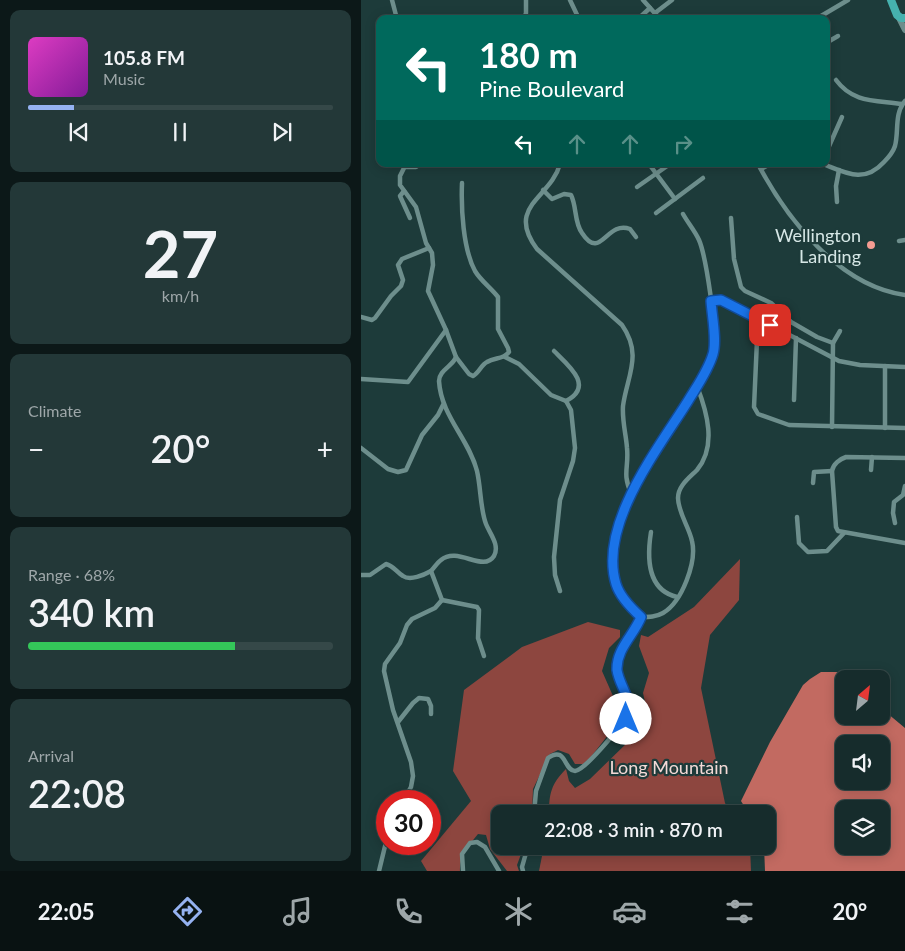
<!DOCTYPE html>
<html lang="en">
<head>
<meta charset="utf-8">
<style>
  :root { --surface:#162c2c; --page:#233838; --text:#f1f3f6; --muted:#9ea7a9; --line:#354848; --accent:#95b2f1 }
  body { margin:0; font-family:Lato,sans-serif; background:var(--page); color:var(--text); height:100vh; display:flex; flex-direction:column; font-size:19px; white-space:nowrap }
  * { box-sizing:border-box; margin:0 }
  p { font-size:16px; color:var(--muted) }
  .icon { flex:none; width:28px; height:28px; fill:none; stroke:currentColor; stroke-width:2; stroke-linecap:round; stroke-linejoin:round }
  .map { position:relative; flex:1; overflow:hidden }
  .drawer { display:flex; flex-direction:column; gap:10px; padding:10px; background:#0c1818; width:361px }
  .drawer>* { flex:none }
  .top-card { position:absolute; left:15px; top:15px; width:454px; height:152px; border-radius:10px; box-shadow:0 2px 12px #0003,0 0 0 1px var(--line); background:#00695c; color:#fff; overflow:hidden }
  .needle { width:32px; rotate:28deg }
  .fabs { position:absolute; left:474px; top:670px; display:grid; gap:10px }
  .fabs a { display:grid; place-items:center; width:55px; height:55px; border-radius:10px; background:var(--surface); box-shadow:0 2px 12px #0003,0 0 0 1px var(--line); font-size:25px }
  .speed { position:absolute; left:15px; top:790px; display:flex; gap:10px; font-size:25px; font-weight:700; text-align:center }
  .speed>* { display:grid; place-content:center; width:65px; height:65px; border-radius:50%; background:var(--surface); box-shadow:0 2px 12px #0003,0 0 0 1px var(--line); line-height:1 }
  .speed .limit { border:8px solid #d22; background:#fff; color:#111 }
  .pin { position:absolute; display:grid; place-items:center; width:42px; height:42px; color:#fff; margin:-21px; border-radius:10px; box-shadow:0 2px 8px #0006 }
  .me { position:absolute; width:55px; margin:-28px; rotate:0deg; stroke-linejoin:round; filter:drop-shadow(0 0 4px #0008) }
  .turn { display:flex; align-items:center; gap:18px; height:105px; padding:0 20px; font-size:22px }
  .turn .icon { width:65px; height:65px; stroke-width:2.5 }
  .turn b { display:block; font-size:35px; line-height:42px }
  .lanes { display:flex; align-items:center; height:48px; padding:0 20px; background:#0003; justify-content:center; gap:25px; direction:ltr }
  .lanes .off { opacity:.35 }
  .big { font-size:38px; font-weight:600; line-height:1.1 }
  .drawer .widget { flex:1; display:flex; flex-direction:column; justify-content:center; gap:8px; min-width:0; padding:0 18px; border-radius:10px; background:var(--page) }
  .drawer .dial { align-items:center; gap:0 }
  .dial b { font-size:65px; line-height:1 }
  .song { display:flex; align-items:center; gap:15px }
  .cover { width:60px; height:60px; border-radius:8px; background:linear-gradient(135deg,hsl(310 70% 55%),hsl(290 70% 35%)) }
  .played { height:5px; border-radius:2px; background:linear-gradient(90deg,var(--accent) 15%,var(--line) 15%) }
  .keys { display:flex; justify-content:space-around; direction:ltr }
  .heat { display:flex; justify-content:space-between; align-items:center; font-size:28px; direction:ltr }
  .charge { height:8px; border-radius:4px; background:linear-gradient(90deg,#34c759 68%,var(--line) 0) }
  .trip { position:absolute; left:130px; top:805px; width:285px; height:50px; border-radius:10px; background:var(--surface); box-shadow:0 2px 12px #0003,0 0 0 1px var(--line); font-weight:600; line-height:50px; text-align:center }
  .menu { display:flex; height:80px; justify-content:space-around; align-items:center; background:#091212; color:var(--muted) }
  .menu .icon { width:35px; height:35px }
  .menu .current { color:var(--accent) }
  .menu b { font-size:22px; color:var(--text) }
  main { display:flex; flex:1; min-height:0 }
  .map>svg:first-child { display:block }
  .green { fill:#8d463f }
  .water { fill:#c26a61; fill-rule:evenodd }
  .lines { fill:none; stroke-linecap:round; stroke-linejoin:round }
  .street { stroke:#6d8e8c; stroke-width:4.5 }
  .secondary { stroke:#6d8e8c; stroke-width:6 }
  .primary { stroke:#46b1ae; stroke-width:8 }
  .route-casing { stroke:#114b97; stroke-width:12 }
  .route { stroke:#1a73e8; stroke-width:9 }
  .poi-dot { fill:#f59c92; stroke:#1d3b3a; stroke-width:2 }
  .labels { text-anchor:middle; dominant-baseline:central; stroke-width:4.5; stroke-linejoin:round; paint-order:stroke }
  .poi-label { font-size:18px; fill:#d6e7e6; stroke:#1d3b3a; text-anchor:end }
  .park-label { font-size:18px; fill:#f3d9d6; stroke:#1d3b3a }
</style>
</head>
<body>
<main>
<section class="drawer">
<div class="widget">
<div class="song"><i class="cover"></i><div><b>105.8 FM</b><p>Music</p></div></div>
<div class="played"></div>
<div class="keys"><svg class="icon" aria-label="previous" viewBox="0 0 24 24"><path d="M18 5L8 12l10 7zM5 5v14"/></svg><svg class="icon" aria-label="pause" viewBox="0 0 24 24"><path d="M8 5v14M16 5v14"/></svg><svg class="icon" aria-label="next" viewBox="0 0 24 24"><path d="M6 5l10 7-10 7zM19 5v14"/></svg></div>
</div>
<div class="widget dial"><b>27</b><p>km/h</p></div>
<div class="widget"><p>Climate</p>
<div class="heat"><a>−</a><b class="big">20°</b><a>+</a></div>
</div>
<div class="widget"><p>Range · 68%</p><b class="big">340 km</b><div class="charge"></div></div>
<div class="widget"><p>Arrival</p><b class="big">22:08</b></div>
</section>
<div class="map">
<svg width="544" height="871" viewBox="0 0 544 871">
  <rect width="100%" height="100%" fill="#1d3b3a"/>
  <g class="green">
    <path d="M379 559 378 600 349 635 340 688 364 803 370 814H188C188 794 190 784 205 769L208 781 214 788 229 779 268 741 286 711 282 693 288 673 278 646 280 635 287 637 333 607Z"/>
    <path d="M227 622 259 630V637L248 648 241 671 252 696V716L255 725 229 758 222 764H214L208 754 197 750 189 754 172 789 171 814H139V846H163L156 865 158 871H146L129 849 125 835 117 834C108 845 98 856 99 871H66L60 861 110 801 92 771 103 690 161 647Z"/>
    <polygon points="183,846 389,846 390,871 178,871"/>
  </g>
  <path class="water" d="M460 672H476L487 679H482V716H520V708L544 728V871H404L403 846H406V814H388L380 801 409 742 442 685 449 679ZM482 744H520V781H482ZM482 809H520V846H482Z"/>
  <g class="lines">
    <g class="street">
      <polyline points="31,0 36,19"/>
      <polyline points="209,0 218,19"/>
      <polyline points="282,0 299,19"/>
      <polyline points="294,13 311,0"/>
      <polyline points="163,19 165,13 165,0"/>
      <polyline points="277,19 289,8"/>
      <polyline points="455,19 487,0"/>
      <polyline points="465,43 477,36"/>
      <path d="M475 80C492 103 514 100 541 104"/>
      <polyline points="465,153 481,117"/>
      <path d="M199 164C190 198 144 206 176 249L261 325C282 355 266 376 262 406 261 421 265 434 266 448 268 468 261 473 270 493"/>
      <polyline points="288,164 314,199"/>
      <path d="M397 164C426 219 478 286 544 295"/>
      <path d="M462 164C485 173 503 184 523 162 527 158 532 152 534 146 538 131 533 114 544 101"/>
      <polyline points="45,167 55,167 59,164"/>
      <polyline points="400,169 409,164"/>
      <polyline points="276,187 309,164"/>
      <path d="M182 190 191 199 203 194 210 195C216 207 213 222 221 233 240 262 245 220 269 229L275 237"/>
      <polyline points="43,191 39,196 49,218"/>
      <polyline points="476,202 475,186 478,170"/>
      <polyline points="295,213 342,178"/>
      <path d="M322 214C327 223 334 231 338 240 345 256 357 336 353 352 348 370 336 387 326 402 296 450 236 526 255 584 259 597 270 608 280 617 288 617 295 617 302 613 321 602 336 562 331 541 328 527 317 512 317 498 317 486 328 478 336 470 356 446 346 412 336 386"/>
      <polyline points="370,218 373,259 380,287 384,291 410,303 430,322 456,337 472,343"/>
      <polyline points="538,241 544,240"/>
      <polyline points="350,301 360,299 366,302 478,361 499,365 544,367"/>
      <polyline points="0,317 11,320 14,318 30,296 40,286 42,280 37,265 41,259 68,248"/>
      <polyline points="397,318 393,407 397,414 428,425 544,428"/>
      <path d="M193 351C207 365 234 386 205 401"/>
      <path d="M95 357 108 374 112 376C118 373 120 365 126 362 134 357 142 360 148 352L147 348 137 329V297C130 288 120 281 114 271 102 249 100 208 101 183"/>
      <polyline points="144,357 158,364 190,395 205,401 210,410 214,448 212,461 199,500 193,557 194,575 199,591"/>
      <polyline points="0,379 47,382 85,330"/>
      <polyline points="433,400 435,338"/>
      <polyline points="471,427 472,343 479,331"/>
      <polyline points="524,428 524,366"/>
      <polyline points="0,448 27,469 37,472 45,470 61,435 77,415 82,405"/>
      <path d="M544 458 485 457C479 459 472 464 471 471L475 527 477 531 544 543"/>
      <polyline points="510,470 511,457"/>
      <polyline points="452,483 453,472 471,471"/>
      <polyline points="436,517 438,543 447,552 466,551 483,533"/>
      <polyline points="534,523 532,513 533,502 542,495 544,486"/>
      <path d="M290 532C286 557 286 590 316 597"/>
      <path d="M0 575H9L25 564C33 566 35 572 42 576 49 581 63 575 70 571"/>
      <polyline points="81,600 116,607 118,610 117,638 123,656"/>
      <polyline points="37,722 52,703 58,698 67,699 70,706 70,714"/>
      <path d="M42 801 50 787 52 776 50 762 32 710 23 671 24 664 39 643 46 625 51 619 74 608 81 600 70 571C73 568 76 563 80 560 97 546 122 573 133 556 139 545 129 534 125 524 119 508 120 488 116 471 108 439 80 416 78 381 78 370 92 366 95 357L85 330 67 291 72 265 71 253 65 243 55 207 39 185V176L45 164"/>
      <path d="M173 814 175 791 187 758C205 745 203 771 214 771 225 770 259 726 267 717 273 700 256 684 256 667 257 647 273 634 280 617"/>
      <polyline points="18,871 26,838"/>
      <polyline points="102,871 101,854 109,843 116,842 124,847 138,871"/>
      <polyline points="162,871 161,867 167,846"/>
    </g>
    <polyline class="secondary" points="537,16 544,30"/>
    <polyline class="primary" points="530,0 536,15 540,18 544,18"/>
  </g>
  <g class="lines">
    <defs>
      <path id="route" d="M265 719C275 704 258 686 256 670 255 649 273 635 280 617 270 608 259 597 255 584 237 525 297 449 327 401 336 386 347 371 352 354 356 340 351 316 350 301L360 300 409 325"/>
    </defs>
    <use href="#route" class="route-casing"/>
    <use href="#route" class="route"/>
  </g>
  <circle class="poi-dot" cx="510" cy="245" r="5"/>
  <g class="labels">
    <g class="poi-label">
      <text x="500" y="235">Wellington<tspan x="500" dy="21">Landing</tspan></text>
    </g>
    <g class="park-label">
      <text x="308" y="767">Long Mountain</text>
    </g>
  </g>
</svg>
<div class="fabs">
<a><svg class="needle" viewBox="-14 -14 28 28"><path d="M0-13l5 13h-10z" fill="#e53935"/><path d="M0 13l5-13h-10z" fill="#9ea7a9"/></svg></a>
<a><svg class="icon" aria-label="sound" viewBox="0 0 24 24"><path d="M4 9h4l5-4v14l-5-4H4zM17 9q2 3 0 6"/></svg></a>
<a><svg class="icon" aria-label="layers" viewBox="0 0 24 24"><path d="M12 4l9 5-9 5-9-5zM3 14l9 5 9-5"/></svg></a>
</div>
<div class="speed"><div class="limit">30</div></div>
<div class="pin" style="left:409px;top:325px;background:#d93025"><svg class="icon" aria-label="arrive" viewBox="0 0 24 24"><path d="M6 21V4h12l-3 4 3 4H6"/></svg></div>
<svg class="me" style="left:265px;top:719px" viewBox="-20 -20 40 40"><circle r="19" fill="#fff"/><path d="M0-13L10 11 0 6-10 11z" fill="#1a73e8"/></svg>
<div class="trip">22:08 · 3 min · 870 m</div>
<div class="top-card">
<div class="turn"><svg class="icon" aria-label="left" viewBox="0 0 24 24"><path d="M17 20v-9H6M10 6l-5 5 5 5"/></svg><div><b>180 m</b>Pine Boulevard</div></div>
<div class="lanes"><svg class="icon" aria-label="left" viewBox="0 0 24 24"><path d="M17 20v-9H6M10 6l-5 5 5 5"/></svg><svg class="icon off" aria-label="ahead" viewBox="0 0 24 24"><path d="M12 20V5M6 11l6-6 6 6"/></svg><svg class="icon off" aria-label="ahead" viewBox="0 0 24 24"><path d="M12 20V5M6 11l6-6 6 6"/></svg><svg class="icon off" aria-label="right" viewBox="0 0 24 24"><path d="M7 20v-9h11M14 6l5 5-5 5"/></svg></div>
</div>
</div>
</main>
<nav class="menu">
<b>22:05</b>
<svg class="icon current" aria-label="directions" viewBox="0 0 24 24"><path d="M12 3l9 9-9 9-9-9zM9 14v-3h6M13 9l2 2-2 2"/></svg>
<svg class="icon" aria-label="music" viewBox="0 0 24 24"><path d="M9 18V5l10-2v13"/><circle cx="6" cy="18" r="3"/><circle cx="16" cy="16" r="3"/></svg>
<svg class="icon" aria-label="phone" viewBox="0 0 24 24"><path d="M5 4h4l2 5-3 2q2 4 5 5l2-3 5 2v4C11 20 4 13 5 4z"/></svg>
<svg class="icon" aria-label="climate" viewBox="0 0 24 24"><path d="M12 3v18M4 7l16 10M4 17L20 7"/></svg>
<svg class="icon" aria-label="car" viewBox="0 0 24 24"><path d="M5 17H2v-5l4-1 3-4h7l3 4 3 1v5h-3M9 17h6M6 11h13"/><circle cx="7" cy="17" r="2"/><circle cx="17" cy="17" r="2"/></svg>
<svg class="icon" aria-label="filters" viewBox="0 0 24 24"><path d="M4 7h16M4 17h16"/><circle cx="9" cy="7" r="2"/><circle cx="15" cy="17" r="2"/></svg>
<b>20°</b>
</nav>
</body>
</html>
